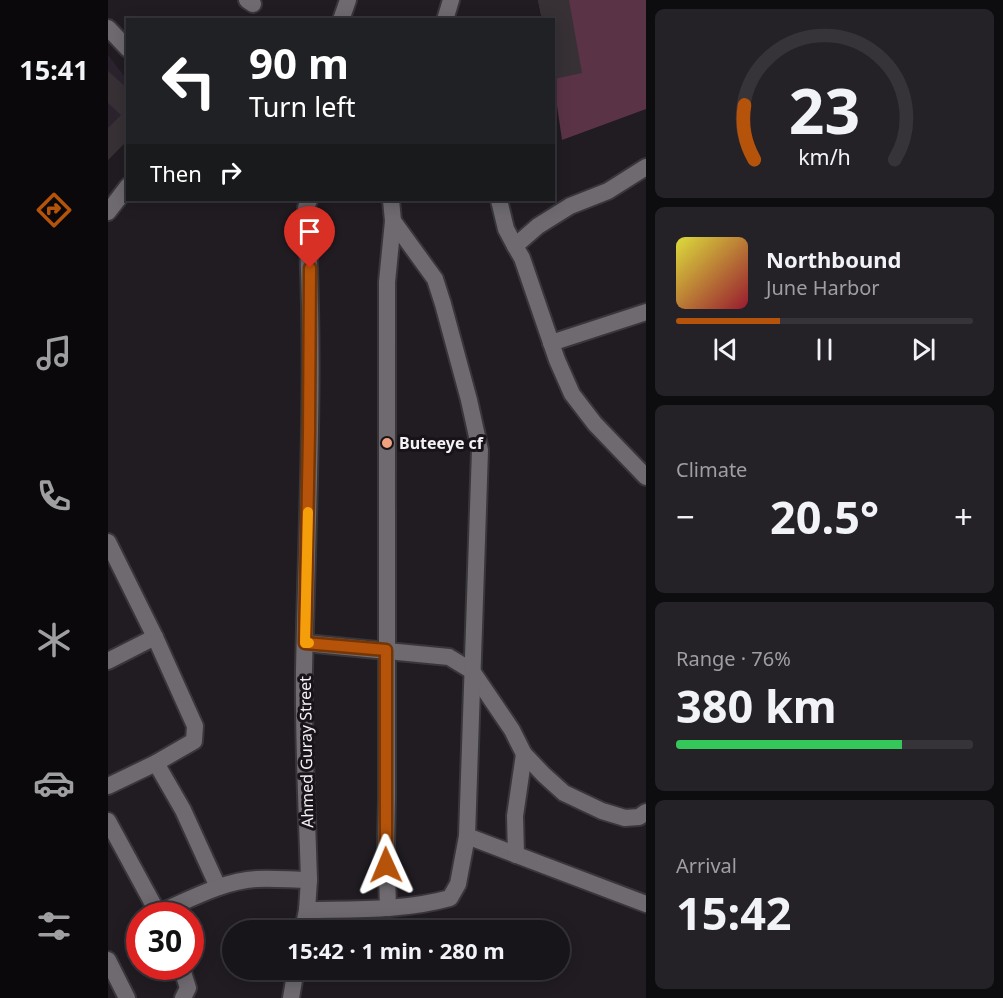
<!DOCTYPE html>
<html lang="en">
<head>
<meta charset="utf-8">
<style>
  :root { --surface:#18151a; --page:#252227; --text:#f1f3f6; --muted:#9f9fa2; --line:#363439; --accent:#b45309 }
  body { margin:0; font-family:"Noto Sans",sans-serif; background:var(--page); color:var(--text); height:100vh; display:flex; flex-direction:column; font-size:22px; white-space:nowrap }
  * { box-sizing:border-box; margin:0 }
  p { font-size:20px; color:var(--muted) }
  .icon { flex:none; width:33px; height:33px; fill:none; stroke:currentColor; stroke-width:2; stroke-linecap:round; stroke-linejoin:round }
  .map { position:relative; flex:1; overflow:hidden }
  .drawer { display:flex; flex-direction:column; gap:9px; padding:9px; background:#0d0c0e; width:357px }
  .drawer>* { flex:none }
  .banner { position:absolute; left:18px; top:18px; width:429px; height:183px; border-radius:0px; box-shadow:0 3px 15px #0003,0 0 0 2px var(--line); background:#202124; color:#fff; overflow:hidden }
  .speed { position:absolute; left:18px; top:902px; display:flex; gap:12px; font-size:30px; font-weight:700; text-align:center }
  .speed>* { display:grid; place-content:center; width:78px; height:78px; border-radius:50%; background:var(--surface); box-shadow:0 3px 15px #0003,0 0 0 2px var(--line); line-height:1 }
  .speed .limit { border:9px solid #d22; background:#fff; color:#111 }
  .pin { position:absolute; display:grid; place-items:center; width:51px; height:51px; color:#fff; margin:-62px -26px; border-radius:50% 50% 50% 0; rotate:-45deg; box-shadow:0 0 6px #0007 }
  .pin .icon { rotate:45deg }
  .me { position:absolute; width:66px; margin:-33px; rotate:359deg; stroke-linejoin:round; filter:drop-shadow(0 0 4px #0008) }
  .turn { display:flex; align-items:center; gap:21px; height:126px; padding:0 24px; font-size:27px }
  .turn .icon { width:78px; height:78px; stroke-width:2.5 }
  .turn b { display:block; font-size:42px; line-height:51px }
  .then { display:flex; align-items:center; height:57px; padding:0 24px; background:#0003; gap:12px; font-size:22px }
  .big { font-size:45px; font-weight:700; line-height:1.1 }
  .drawer .card { flex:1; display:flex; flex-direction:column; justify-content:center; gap:9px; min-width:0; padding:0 21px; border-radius:9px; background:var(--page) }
  .drawer .dial { align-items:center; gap:0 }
  .dial svg { height:156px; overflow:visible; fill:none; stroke:var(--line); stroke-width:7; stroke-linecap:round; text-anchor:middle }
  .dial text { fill:var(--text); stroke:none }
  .song { display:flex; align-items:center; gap:18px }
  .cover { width:72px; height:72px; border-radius:9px; background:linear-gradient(135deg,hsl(60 70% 55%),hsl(350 70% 35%)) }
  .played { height:6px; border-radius:3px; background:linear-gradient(90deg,var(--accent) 35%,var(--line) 35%) }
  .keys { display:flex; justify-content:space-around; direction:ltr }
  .heat { display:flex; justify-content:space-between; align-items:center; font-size:33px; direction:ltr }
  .charge { height:9px; border-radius:4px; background:linear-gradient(90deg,#34c759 76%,var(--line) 0) }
  .trip { position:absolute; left:114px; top:920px; width:348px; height:60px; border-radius:30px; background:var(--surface); box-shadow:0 3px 15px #0003,0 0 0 2px var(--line); font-weight:700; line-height:60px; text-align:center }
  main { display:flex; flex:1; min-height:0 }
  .menu { display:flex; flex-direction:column; width:108px; justify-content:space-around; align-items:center; background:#0a080a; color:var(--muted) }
  .menu .icon { width:42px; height:42px }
  .menu .current { color:var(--accent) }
  .menu b { font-size:27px; color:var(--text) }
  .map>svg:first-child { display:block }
  .built { fill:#2b242f }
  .green { fill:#5b3347 }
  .building { fill:#373136 }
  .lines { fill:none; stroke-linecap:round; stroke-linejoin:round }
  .street-casing { stroke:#39363a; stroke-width:20 }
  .street { stroke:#6e6a70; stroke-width:16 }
  .route-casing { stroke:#753606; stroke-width:15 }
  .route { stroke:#b45309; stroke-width:10 }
  .slow { stroke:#f59e0b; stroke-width:10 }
  .poi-dot { fill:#f2a17e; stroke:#171318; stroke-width:2 }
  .labels { text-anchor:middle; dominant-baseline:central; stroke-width:6; stroke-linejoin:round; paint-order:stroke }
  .poi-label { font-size:16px; font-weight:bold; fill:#f5f2f6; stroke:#171318; text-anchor:start }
  .street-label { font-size:16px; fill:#f5f2f6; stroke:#171318 }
</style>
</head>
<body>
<main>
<nav class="menu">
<b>15:41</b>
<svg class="icon current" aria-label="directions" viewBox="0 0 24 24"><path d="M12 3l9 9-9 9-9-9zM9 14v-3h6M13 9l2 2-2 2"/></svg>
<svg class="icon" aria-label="music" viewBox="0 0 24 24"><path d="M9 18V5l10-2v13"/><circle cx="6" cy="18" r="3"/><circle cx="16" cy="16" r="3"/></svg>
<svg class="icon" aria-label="phone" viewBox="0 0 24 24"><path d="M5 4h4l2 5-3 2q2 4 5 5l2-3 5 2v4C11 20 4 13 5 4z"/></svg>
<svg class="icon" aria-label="climate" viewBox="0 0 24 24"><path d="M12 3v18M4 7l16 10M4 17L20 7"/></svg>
<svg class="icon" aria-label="car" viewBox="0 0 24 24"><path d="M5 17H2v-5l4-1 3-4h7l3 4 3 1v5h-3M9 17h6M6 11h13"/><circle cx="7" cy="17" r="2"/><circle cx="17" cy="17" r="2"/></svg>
<svg class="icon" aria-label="filters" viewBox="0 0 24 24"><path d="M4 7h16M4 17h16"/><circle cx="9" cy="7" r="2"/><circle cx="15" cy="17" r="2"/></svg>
</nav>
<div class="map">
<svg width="538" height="998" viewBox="0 0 538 998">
  <rect width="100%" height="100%" fill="#201c22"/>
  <polygon class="built" points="0,55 20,81 19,140 0,160"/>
  <polygon class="green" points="430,0 538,0 538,109 454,140 446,85 446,20 434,19"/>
  <g class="building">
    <polygon points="430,0 461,0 474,73 446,79 446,20 434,20"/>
    <polygon points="0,71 20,89 20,140 0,160 0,128 13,115 0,103"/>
  </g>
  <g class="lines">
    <defs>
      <g id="street">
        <polyline points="139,0 145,4"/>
        <polyline points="233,20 240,0"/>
        <polyline points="337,20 343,0"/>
        <polyline points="0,28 20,49"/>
        <polyline points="538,167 500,191 462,206 430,226 407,246 414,258 449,360 464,394 487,424 538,477"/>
        <polyline points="391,200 398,229 407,246"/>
        <polyline points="0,212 20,186"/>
        <polyline points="443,343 538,312"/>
        <polyline points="0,542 47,637 87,726 86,741 48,763 0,786"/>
        <polyline points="197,643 341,657 364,671 404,730 416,754 436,775 456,793 494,811 517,818 531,817 538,812"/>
        <polyline points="0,661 47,637"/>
        <polyline points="48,763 75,810 110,887"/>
        <polyline points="0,821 51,915"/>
        <polyline points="359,836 538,904"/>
        <polyline points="408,855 407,816 416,754"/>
        <polyline points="280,908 278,844 279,797 279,282 285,221 283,200"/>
        <path d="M199 910C246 909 296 911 342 898L350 884 359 836 372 450 361 400 335 304 327 279 285 221"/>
        <path d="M50 913C81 900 114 881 149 879 166 878 184 880 201 880"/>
        <path d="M195 930 199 910 201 880C199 811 195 741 196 671 199 517 208 362 198 208L201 200"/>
        <polyline points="0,960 19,998"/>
        <polyline points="73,966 80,988 75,998"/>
        <polyline points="183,998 188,969"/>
      </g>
    </defs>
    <use href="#street" class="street-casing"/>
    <use href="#street" class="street"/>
  </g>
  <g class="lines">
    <defs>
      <polyline id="route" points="202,268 201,433 197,643 278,650 278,865"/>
    </defs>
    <use href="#route" class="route-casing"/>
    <use href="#route" class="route"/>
    <polyline class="slow" points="200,512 197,643 201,643"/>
  </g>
  <circle class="poi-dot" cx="279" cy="443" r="6"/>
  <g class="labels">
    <g class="poi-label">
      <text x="291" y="443">Buteeye cf</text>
    </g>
    <g class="street-label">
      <text transform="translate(198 752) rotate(-91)">Ahmed Guray Street</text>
    </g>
  </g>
</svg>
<div class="speed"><div class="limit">30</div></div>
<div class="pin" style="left:202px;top:268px;background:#d93025"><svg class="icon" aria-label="arrive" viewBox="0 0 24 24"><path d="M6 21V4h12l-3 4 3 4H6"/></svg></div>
<svg class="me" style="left:278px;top:865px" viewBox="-20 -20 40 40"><path d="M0-17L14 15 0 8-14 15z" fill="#b45309" stroke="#fff" stroke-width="4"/></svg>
<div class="trip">15:42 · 1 min · 280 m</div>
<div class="banner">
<div class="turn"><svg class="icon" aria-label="left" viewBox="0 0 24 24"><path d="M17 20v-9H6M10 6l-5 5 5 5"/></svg><div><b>90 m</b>Turn left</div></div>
<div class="then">Then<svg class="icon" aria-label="right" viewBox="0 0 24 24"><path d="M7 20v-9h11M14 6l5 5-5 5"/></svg></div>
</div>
</div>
<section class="drawer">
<div class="card dial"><svg viewBox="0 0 100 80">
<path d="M14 69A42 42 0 1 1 86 69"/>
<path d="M14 69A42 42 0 0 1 9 41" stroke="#b45309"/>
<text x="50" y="56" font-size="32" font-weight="700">23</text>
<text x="50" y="72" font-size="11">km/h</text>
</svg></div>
<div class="card">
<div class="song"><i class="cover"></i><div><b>Northbound</b><p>June Harbor</p></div></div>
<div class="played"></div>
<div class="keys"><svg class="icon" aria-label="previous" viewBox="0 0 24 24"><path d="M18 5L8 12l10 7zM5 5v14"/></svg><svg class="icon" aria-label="pause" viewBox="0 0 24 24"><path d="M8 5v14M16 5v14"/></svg><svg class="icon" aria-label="next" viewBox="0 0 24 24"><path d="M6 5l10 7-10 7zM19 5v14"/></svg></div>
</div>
<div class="card"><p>Climate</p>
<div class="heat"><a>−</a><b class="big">20.5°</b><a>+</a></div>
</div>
<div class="card"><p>Range · 76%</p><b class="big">380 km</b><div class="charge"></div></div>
<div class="card"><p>Arrival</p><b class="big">15:42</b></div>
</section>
</main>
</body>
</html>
